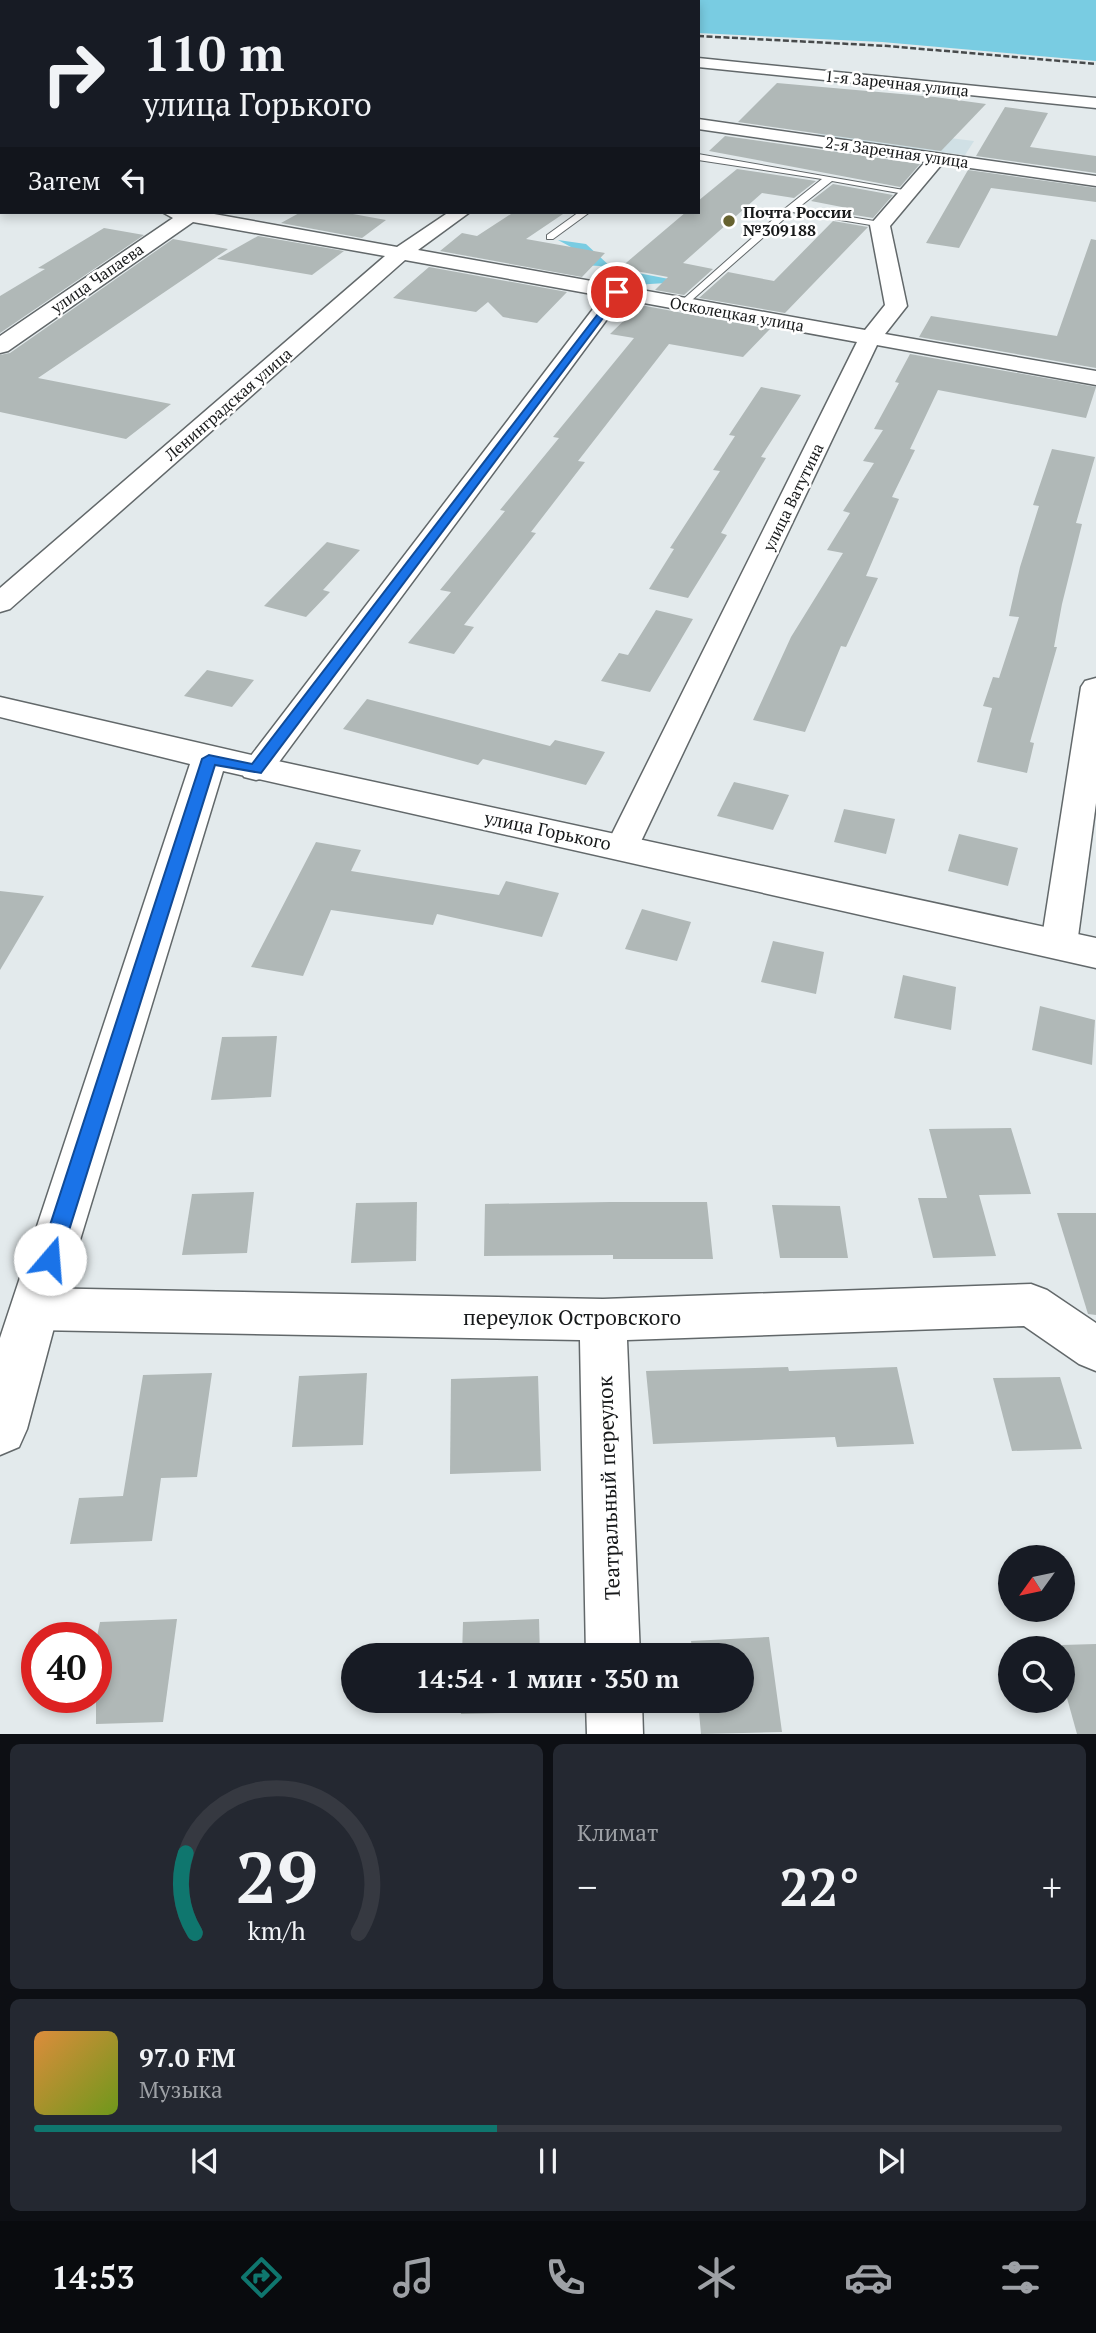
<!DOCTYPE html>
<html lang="ru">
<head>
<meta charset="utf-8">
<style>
  :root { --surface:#171b24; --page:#242831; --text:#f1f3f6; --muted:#9ea1a6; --line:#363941; --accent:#0f766e }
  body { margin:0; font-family:"PT Serif",serif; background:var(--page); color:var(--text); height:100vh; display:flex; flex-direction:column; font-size:26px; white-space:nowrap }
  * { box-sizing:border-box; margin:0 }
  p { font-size:23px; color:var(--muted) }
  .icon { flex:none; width:38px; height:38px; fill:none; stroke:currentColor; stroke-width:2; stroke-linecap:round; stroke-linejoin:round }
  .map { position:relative; height:1734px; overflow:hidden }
  .panel { display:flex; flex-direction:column; gap:10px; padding:10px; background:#0d0f14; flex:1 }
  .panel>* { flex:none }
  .hud { position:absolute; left:0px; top:0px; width:700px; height:214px; box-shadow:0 4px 10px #0003; background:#171b24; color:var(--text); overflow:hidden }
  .needle { width:46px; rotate:237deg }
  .tools { position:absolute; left:998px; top:1545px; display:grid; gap:14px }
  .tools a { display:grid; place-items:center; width:77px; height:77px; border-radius:50%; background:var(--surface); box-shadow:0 4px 10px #0003; font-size:35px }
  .speed { position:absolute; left:21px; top:1622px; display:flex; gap:14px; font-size:35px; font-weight:700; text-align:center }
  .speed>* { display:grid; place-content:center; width:91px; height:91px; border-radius:50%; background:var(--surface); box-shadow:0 4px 10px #0003; line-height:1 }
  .speed .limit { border:10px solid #d22; background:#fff; color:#111 }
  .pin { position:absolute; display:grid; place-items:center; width:60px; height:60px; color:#fff; margin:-30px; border:4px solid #fff; border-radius:50%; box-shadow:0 2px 7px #0007 }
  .me { position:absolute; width:77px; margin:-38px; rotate:18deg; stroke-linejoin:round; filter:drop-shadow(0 0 5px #0008) }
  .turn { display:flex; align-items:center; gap:24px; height:147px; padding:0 28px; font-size:32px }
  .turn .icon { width:91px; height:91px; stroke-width:2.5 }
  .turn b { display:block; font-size:49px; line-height:60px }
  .then { display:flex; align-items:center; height:66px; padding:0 28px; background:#0003; gap:14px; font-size:26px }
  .big { font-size:52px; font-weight:800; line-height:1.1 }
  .panel .widget { flex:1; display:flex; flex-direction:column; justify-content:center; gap:10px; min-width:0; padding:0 24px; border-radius:10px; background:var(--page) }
  .panel .dial { align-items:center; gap:0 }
  .dial svg { height:182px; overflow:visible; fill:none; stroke:var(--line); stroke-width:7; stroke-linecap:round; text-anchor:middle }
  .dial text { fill:var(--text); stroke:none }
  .song { display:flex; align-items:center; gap:21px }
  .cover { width:84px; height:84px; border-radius:10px; background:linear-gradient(135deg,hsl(30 70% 55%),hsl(80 70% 35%)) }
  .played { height:7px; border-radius:4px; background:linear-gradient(90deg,var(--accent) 45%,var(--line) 45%) }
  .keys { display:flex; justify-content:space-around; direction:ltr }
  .heat { display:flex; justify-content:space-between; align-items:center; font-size:38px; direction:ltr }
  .panel .tiles { flex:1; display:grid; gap:10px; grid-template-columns:1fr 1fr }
  .widget:last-child { grid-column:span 2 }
  .trip { position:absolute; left:341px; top:1643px; width:413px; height:70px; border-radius:35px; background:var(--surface); box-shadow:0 4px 10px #0003; font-weight:800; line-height:70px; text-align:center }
  .dock { display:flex; height:112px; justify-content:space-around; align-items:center; background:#090b0e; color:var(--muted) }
  .dock .icon { width:49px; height:49px }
  .dock .selected { color:var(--accent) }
  .dock b { font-size:32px; color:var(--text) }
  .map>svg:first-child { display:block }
  .built { fill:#d0e0e5 }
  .green { fill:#79cce2 }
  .building { fill:#b0b8b7 }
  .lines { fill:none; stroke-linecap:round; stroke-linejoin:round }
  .lane-casing { stroke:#62686a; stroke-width:2 }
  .street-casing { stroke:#62686a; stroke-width:3 }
  .secondary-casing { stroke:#62686a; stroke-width:3 }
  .lane { fill:#fff; fill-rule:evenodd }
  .street { fill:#fff; fill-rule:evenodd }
  .secondary { fill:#fff; fill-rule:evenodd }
  .rail { stroke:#474a4b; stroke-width:2.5; stroke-dasharray:6 2.5; stroke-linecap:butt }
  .route { fill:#1a73e8; stroke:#114b97; stroke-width:2 }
  .poi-dot { fill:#66622f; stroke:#fff; stroke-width:2.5 }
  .labels { text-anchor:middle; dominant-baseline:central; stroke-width:5; stroke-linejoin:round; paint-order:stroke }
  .far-street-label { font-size:16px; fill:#17191a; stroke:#fff }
  .far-poi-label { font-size:16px; font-weight:bold; fill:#17191a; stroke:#fff; text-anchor:start }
  .street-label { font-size:18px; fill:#17191a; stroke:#fff }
  .near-street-label { font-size:21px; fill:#17191a; stroke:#fff }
</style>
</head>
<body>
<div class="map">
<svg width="1096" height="1735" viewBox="0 0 1096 1735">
  <rect width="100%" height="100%" fill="#e3eaec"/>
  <polygon class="built" points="828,123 974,141 965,155 816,136"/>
  <g class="green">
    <polygon points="102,0 1096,0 1096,61 882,42 698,33 698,2"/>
    <polygon points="558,240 586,244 612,268 669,279 666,283 634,285 600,266 582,265 571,247"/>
  </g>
  <g class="building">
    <polygon points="777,83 935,97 986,104 941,151 738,122"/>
    <polygon points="1005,107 1048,113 1030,147 1096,156 1096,173 976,156"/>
    <polygon points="725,136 920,164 900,187 709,151"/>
    <polygon points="737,169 816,181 794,198 762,193 683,263 713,269 684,295 655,290 673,272 668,277 620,268 686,212 698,212 698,201"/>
    <polygon points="968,170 1096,188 1096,202 991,188 959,248 926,243"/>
    <polygon points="833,184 893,195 873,218 842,213 847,208 811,201"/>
    <polygon points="301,212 342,212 386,220 362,238 281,223"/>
    <polygon points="514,212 566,212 526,239 605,253 582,277 440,251 462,233 477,236"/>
    <polygon points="833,221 868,227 785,313 699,298 728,272 774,281"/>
    <polygon points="104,228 144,235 0,333 0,296 45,269 38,268"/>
    <polygon points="258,236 344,251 312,275 217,259"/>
    <polygon points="173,239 228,249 38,378 171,404 126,439 0,412 0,355 10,353"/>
    <polygon points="1091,239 1096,240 1096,368 919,337 931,316 1057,336"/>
    <polygon points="429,267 567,292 537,323 503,317 488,302 476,312 393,298"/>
    <polygon points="640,305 770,329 743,357 669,344 578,461 585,462 531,532 536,533 464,625 474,627 454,654 408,643 451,592 440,590 505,511 500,510 559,438 553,437 634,338 610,334"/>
    <polygon points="910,354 1096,387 1086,418 938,390 910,449 915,450 892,497 899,499 866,576 878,578 846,647 841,646 805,732 753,720 791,637 843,553 827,550 850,513 843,511 874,463 863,461 883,430 874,429 899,383 895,382"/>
    <polygon points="761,387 801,395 761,457 766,458 721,533 727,535 688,598 649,589 674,549 670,548 720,471 713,470 735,436 729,435"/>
    <polygon points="1052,449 1095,457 1076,523 1082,524 1062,604 1054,647 1057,647 1030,742 1034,743 1027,773 977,762 992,708 983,706 993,677 999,678 1019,617 1009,616 1020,567 1039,506 1033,505"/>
    <polygon points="327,542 360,550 323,590 330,592 306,617 264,606"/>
    <polygon points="656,610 693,619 650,692 601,681 619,653 628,655"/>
    <polygon points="207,670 254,680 232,707 184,696"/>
    <polygon points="367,699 550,746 555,740 605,752 586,785 483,759 478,765 343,729"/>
    <polygon points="734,782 789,795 773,830 717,816"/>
    <polygon points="844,809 895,819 886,854 834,842"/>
    <polygon points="959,834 1018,848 1008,886 948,871"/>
    <polygon points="316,842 361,850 351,871 499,895 506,881 559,893 542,937 437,914 433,925 331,910 303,976 251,967"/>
    <polygon points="0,891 44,896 0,970"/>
    <polygon points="642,909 691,922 677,961 625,949"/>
    <polygon points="773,941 824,952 816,994 761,982"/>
    <polygon points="903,975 956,987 951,1030 894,1018"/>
    <polygon points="1040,1006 1095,1020 1092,1065 1032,1050"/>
    <polygon points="277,1036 271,1097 211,1100 222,1037"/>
    <polygon points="1011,1128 1031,1194 979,1195 996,1256 933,1258 918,1198 947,1198 929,1129"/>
    <polygon points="254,1192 247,1253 182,1255 192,1194"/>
    <polygon points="417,1202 416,1261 351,1263 356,1203"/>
    <polygon points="610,1202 707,1202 713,1259 613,1259 613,1255 484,1256 485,1204"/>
    <polygon points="772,1205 840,1206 848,1258 780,1258"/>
    <polygon points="1057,1213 1096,1213 1096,1315 1088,1314"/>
    <polygon points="788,1367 789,1371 897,1367 914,1444 837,1447 835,1437 653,1444 646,1371"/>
    <polygon points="212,1373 197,1477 161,1478 152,1541 70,1544 79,1498 123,1496 143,1375"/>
    <polygon points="367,1373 363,1445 292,1447 299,1376"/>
    <polygon points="538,1376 541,1471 450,1474 451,1379"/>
    <polygon points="1060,1377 1082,1449 1012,1451 993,1378"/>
    <polygon points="177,1619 163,1722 96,1724 96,1641 100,1622"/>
    <polygon points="539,1619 540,1656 462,1656 463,1622"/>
    <polygon points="769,1637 782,1732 701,1734 698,1701 742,1701 742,1656 693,1656 691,1641"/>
    <polygon points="1096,1644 1096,1734 1077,1734 1062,1680 1062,1645"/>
    <polygon points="462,1701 541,1701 542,1712 461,1714"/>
  </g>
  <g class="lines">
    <defs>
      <g id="lane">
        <rect x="0" y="149" width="2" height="6"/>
        <polygon points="698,154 915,192 910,195 832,181 798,208 880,222 883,223 883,227 792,212 684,307 679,304 680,302 787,207 822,179 698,160"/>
        <polygon points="579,212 590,212 553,239 547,239 547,235"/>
      </g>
      <g id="street">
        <rect x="0" y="34" width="2" height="8"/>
        <polygon points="698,58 1096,98 1096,108 698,67"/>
        <polygon points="698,119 1096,176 1096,186 942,164 890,226 907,306 885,334 1096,371 1096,385 877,345 635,854 623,858 611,854 606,846 857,342 622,299 268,777 256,780 244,777 240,770 603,296 405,260 10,609 0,612 0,588 385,256 193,222 8,351 0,353 0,336 173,218 162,212 203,212 397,247 449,212 470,212 418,250 865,330 885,305 870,225 925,162 698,129"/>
        <rect x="0" y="175" width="2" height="10"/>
        <polygon points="1096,678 1096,803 1077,944 1072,953 1059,957 1046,953 1041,944 1081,687 1085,681"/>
        <polygon points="1031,1284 1047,1290 1096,1323 1096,1371 1079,1364 1024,1326 627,1340 640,1656 586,1656 580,1340 34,1330 18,1324 11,1309 18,1294 34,1288 603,1299"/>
        <polygon points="586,1701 642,1701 643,1735 587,1735"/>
      </g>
      <polygon id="secondary" points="0,697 273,760 1096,938 1096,968 223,771 59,1309 27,1429 19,1447 0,1455 0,1338 190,764 0,717"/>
    </defs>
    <use href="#lane" class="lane-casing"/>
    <use href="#street" class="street-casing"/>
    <use href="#secondary" class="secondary-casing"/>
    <use href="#lane" class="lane"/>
    <use href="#street" class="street"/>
    <use href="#secondary" class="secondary"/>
    <g class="rail">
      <polyline points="13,0 25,2"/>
      <polyline points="45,0 58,2"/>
      <polyline points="698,36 888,46 1096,64"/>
    </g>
  </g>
  <polygon class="route" points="617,289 621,294 261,773 215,765 60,1259 57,1265 50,1267 42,1265 39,1259 202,759 209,755 252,764"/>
  <circle class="poi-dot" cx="729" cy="221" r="7"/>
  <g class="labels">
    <g class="far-street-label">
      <text transform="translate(897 83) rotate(6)">1-я Заречная улица</text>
      <text transform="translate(897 152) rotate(8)">2-я Заречная улица</text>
      <text transform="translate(97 278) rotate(-35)">улица Чапаева</text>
      <text transform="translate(737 314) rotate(10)">Осколецкая улица</text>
      <text transform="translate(228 404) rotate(-41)">Ленинградская улица</text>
      <text transform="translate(793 497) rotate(-64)">улица Ватутина</text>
    </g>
    <g class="far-poi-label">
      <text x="743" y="212">Почта России<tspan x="743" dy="18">№309188</tspan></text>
    </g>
    <g class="street-label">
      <text transform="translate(548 830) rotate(12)">улица Горького</text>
    </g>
    <g class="near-street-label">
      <text x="572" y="1317">переулок Островского</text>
      <text transform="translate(608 1488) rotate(-92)">Театральный переулок</text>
    </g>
  </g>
</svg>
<div class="tools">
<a><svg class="needle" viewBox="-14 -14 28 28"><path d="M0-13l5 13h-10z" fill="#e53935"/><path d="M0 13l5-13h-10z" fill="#9ea1a6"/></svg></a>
<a><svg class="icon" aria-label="search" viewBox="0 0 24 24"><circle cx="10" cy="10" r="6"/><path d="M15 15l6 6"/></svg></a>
</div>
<div class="speed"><div class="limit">40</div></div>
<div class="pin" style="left:617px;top:292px;background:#d93025"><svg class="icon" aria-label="arrive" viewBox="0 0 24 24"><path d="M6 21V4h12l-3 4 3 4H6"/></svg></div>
<svg class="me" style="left:50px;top:1259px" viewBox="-20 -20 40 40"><circle r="19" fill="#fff"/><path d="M0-13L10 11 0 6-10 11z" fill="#1a73e8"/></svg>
<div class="trip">14:54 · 1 мин · 350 m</div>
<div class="hud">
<div class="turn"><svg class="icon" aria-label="right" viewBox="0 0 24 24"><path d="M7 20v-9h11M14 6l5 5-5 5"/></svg><div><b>110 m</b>улица Горького</div></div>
<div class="then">Затем<svg class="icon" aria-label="left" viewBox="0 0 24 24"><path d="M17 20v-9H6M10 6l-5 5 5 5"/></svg></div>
</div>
</div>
<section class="panel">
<div class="tiles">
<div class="widget dial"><svg viewBox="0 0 100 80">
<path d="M14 69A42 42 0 1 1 86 69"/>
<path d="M14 69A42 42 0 0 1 10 34" stroke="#0f766e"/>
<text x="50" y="56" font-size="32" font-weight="700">29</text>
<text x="50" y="72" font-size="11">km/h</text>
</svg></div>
<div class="widget"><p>Климат</p>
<div class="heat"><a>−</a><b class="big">22°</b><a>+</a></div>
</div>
<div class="widget">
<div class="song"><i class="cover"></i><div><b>97.0 FM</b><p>Музыка</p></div></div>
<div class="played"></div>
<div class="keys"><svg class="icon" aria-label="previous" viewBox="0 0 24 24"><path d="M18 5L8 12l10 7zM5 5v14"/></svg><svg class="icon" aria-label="pause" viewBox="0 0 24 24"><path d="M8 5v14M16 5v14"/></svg><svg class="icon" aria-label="next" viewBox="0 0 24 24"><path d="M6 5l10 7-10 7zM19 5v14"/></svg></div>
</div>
</div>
</section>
<nav class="dock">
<b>14:53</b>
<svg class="icon selected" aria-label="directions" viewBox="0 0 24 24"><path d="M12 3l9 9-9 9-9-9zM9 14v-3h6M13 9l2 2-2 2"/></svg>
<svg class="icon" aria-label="music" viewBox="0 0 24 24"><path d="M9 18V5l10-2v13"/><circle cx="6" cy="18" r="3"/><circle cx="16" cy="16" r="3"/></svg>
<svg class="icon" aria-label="phone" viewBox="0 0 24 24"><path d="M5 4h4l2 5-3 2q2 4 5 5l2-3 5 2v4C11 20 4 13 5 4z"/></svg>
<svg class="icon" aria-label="climate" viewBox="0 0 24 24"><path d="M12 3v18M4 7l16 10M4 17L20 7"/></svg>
<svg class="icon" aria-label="car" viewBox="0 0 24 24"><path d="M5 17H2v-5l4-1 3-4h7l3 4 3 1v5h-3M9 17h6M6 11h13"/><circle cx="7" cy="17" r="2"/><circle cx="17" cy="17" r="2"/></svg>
<svg class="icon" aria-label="filters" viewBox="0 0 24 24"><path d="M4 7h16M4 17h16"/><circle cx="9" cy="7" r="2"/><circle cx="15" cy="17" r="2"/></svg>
</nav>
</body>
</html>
